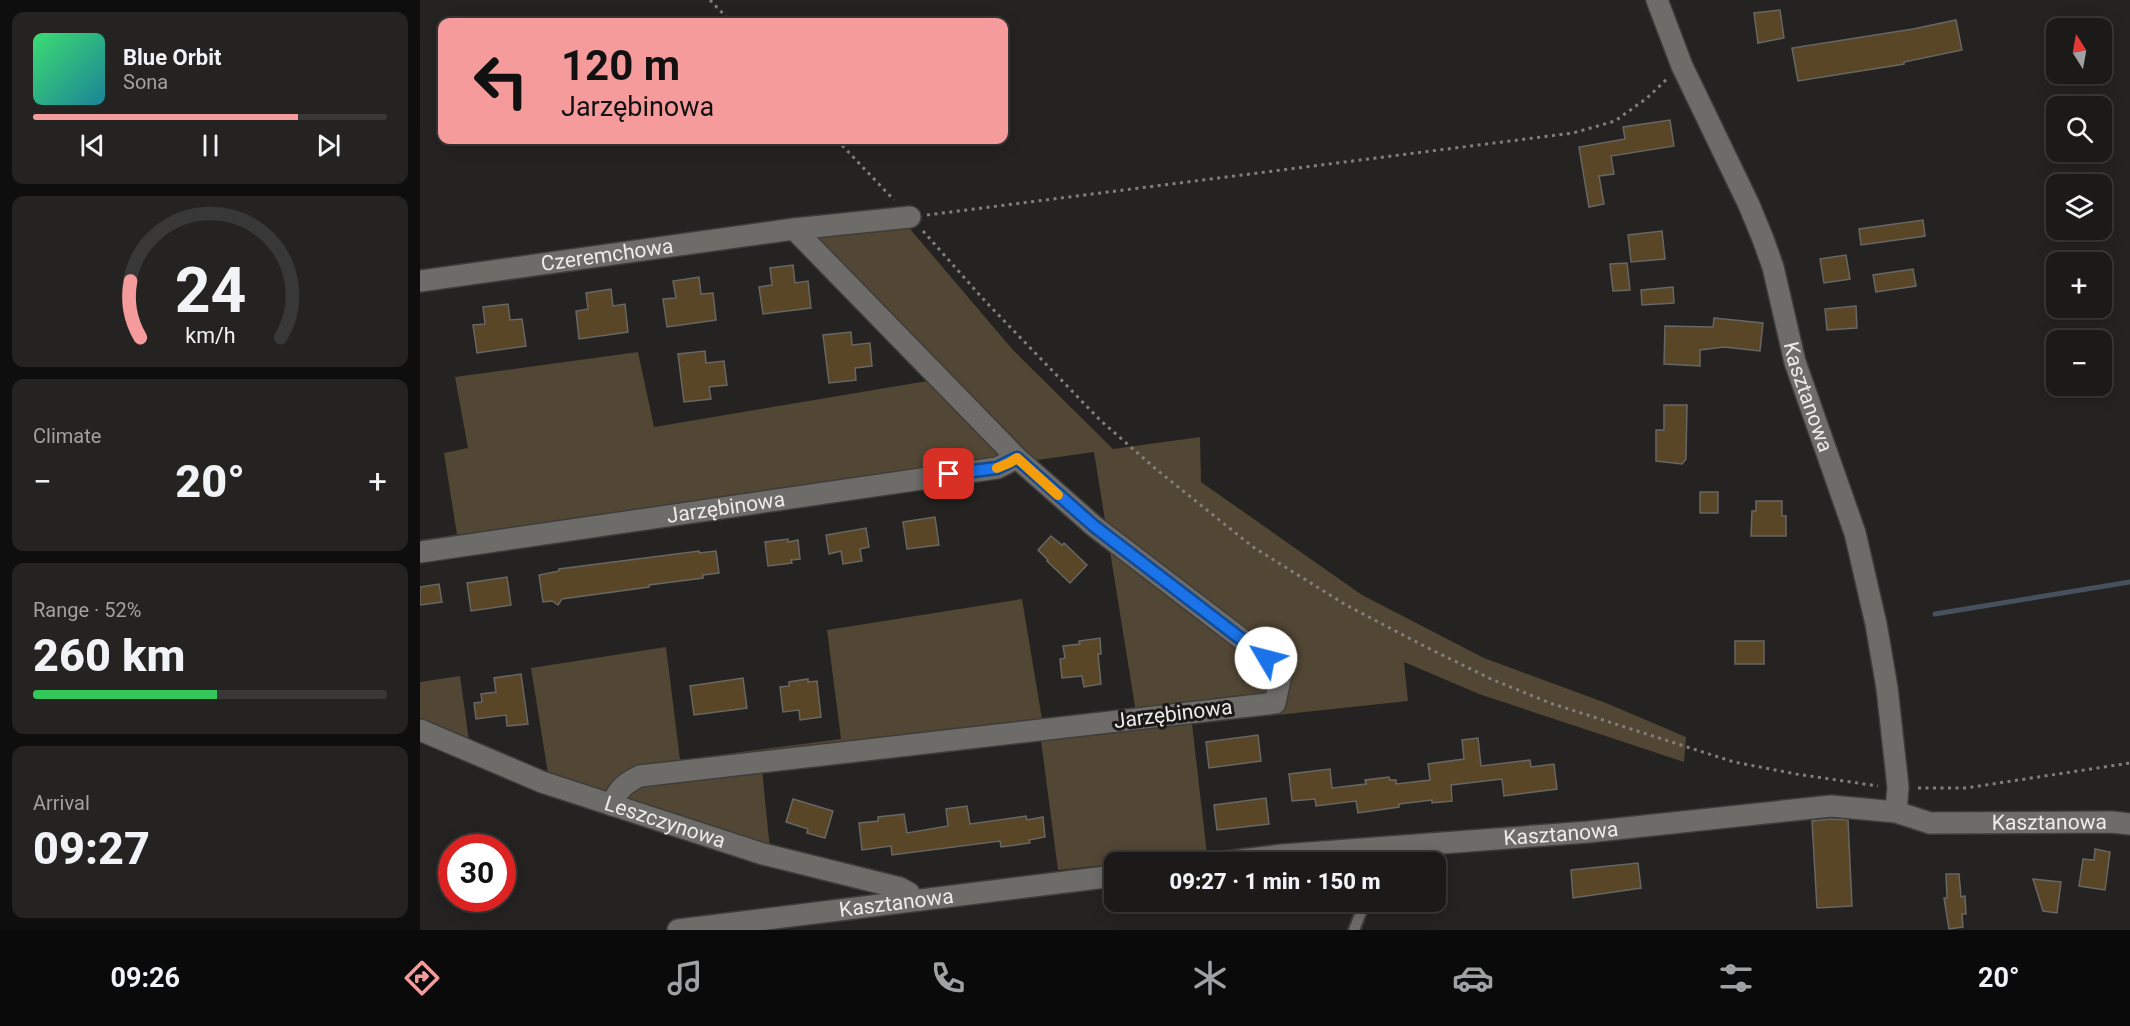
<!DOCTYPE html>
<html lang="en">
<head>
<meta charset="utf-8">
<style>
  :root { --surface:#1b1a19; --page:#242322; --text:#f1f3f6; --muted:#a0a1a2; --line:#393838; --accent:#f59b9b }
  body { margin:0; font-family:Roboto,sans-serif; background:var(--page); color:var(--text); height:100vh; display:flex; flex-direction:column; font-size:22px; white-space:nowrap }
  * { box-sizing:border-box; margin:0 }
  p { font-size:20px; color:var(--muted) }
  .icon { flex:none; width:33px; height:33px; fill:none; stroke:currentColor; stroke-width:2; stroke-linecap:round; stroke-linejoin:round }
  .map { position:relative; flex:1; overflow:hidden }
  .details { display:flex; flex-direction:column; gap:12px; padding:12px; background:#0f0e0e; width:420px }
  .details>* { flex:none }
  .guide { position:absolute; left:18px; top:18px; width:570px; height:126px; border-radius:12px; box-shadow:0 3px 15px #0003,0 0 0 2px var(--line); background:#f59b9b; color:#111; overflow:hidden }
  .needle { width:39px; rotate:349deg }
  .fabs { position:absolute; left:1626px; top:18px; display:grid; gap:12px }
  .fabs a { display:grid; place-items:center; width:66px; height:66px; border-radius:12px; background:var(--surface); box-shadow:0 3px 15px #0003,0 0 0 2px var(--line); font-size:30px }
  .speed { position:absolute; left:18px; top:834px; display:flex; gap:12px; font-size:30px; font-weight:700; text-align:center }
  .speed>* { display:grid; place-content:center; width:78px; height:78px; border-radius:50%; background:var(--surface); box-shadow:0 3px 15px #0003,0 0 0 2px var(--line); line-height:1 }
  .speed .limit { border:9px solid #d22; background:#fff; color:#111 }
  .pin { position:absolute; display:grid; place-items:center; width:51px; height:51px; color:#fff; margin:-26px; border-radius:12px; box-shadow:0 3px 9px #0006 }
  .me { position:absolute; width:66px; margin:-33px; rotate:307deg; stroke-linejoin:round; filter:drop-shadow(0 0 4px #0008) }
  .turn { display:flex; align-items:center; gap:21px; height:126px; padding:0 24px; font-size:27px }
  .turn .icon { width:78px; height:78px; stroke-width:2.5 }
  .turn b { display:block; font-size:42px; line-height:51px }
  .big { font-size:45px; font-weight:800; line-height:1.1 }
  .details .tile { flex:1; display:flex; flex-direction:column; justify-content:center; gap:9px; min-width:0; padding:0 21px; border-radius:12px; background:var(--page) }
  .details .dial { align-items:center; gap:0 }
  .dial svg { height:156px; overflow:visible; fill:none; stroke:var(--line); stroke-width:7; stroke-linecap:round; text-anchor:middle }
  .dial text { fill:var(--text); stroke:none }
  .song { display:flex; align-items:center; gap:18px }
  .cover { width:72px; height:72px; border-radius:9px; background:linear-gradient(135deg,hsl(140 70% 55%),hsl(190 70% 35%)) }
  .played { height:6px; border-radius:3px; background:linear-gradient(90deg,var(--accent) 75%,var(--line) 75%) }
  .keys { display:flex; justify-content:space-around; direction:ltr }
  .heat { display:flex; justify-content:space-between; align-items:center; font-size:33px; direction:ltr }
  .charge { height:9px; border-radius:4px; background:linear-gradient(90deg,#34c759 52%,var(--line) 0) }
  .trip { position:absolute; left:684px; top:852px; width:342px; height:60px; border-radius:12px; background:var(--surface); box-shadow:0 3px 15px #0003,0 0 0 2px var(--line); font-weight:800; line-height:60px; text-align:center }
  .tabs { display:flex; height:96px; justify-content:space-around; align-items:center; background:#0b0a0a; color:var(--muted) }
  .tabs .icon { width:42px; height:42px }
  .tabs .current { color:var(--accent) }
  .tabs b { font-size:27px; color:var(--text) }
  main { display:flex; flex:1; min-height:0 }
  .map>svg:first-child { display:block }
  .green { fill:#524634 }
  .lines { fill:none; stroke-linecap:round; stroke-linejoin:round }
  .stream { stroke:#47505d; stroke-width:5 }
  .building { fill:#594627; stroke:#686664; stroke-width:1.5 }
  .service-casing { stroke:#3e3d3b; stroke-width:14 }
  .minor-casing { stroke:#3e3d3b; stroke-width:24 }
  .path { stroke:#807f7d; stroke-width:3; stroke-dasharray:3 4.5; stroke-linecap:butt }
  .service { stroke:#6d6c69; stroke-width:10 }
  .minor { stroke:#6d6c69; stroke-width:21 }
  .route-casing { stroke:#114b97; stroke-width:15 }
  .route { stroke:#1a73e8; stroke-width:10 }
  .slow { stroke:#f59e0b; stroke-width:10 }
  .labels { text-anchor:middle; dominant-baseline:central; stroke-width:6; stroke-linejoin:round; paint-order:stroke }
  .street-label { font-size:21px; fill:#ecebea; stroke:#1b1917 }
</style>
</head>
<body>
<main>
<section class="details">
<div class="tile">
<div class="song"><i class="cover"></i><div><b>Blue Orbit</b><p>Sona</p></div></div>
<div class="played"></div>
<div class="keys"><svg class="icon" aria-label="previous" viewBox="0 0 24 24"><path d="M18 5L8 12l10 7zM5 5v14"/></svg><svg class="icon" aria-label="pause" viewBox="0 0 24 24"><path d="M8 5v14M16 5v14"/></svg><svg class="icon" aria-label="next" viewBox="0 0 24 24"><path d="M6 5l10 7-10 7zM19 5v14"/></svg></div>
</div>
<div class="tile dial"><svg viewBox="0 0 100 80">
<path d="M14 69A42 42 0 1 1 86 69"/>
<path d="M14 69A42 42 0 0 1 9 40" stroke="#f59b9b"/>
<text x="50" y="56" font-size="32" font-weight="700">24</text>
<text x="50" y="72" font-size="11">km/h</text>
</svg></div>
<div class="tile"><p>Climate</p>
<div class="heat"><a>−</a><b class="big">20°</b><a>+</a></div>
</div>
<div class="tile"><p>Range · 52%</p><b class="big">260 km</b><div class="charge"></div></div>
<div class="tile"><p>Arrival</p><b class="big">09:27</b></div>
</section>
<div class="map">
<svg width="1710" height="930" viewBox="0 0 1710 930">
  <rect width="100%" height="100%" fill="#242321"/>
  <g class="green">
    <polygon points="473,209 593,350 693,449 780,437 781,482 942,595 1064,658 1186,703 1266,737 1264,762 1059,694 984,662 988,701 772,724 787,854 694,862 694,864 638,870 620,733 342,769 351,860 131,792 111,668 246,647 260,760 421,739 407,630 602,599 624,731 717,719 674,452 38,541 24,453 48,448 35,377 218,352 234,427 531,377 382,222"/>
    <polygon points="40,676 51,755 0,734 0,682"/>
  </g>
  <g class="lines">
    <polyline class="stream" points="1515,614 1710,582"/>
  </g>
  <g class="building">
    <polygon points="1360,10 1364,38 1338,43 1334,13"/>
    <polygon points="1536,20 1542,50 1484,62 1484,64 1378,81 1372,48 1493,29"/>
    <polygon points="1250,120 1254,146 1191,156 1194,174 1179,176 1184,204 1169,207 1159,147 1205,139 1203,127"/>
    <polygon points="1503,220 1505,236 1441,245 1439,229"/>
    <polygon points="1242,231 1245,259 1211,262 1208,235"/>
    <polygon points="1426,255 1430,279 1404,283 1400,259"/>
    <polygon points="1207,263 1210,290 1193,291 1190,264"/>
    <polygon points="373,265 375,283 388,281 391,308 343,314 339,287 352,285 350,268"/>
    <polygon points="1493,269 1496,286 1456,292 1453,275"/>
    <polygon points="279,277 281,294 293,293 296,320 247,327 243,299 256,298 253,281"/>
    <polygon points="1253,287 1254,303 1222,305 1221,290"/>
    <polygon points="191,289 193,306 205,304 208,332 159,339 156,311 168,309 166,293"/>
    <polygon points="88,304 90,320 102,319 106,346 57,353 53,325 65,324 63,307"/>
    <polygon points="1436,306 1437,328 1407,330 1405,309"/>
    <polygon points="1294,318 1343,323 1340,351 1304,347 1280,350 1280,366 1244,364 1245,326 1293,327"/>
    <polygon points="431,332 432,345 450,343 452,366 435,368 436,380 409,383 403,335"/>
    <polygon points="285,351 286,363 304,361 307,385 289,387 291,399 264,402 258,354"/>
    <polygon points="1244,405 1267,405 1266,459 1262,464 1236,461 1236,430 1244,430"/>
    <rect x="1280" y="492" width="18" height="21"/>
    <polygon points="1336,501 1362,501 1362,516 1366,516 1366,536 1331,536 1332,511 1336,511"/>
    <polygon points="515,517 519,545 487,549 483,522"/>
    <polygon points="446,528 449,547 440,549 442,561 423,564 421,551 409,554 406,535"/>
    <polygon points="631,536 642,545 644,543 667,565 650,583 627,561 628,560 618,550"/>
    <polygon points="368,539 368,542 378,540 380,559 371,560 372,563 348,566 345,542"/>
    <polygon points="279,551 279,553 296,551 299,573 283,575 283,578 229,585 229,587 142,599 138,605 132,601 123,602 119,575 139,571 139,569"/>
    <polygon points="87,577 91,605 51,611 47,583"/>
    <polygon points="19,584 22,602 0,605 0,587"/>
    <polygon points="680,638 681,654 678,654 681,684 664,687 662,676 642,678 640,659 645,658 643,646 660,644 659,641"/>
    <rect x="1315" y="641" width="29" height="23"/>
    <polygon points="101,674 108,724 87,726 86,715 56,719 54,703 62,702 61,694 76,692 74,678"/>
    <polygon points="323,678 327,708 274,715 270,686"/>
    <polygon points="388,679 388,682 397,681 401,717 380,720 379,710 363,712 360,687 369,686 369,682"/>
    <polygon points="838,735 841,761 789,768 786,742"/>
    <polygon points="1058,738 1061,766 1110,760 1111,767 1134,764 1137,789 1084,796 1082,779 1031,785 1032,801 1012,803 1012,800 979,804 979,807 938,813 936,801 896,806 895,799 872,801 869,774 910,769 912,788 946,784 945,780 969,777 970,780 976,780 976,784 1010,780 1008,764 1044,759 1042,740"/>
    <polygon points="846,798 849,824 797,830 794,805"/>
    <polygon points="373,799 413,811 405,838 387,833 388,829 366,822"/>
    <polygon points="547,806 550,824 606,816 607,820 623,817 625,837 609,840 610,843 581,847 580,841 472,855 471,846 442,850 439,823 458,821 458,817 484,814 487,833 528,826 526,809"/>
    <polygon points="1411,819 1428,820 1432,906 1397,908 1392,821"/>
    <polygon points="1675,849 1690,852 1685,890 1659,886 1663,859 1674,860"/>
    <polygon points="1218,863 1221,888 1153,898 1151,870"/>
    <polygon points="1526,874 1539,874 1541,897 1545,896 1546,914 1542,914 1543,927 1529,929 1524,898 1527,898"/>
    <polygon points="1613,879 1641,882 1637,913 1623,911"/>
  </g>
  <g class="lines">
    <defs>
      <g id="service">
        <polyline points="966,862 972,854 972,846"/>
        <polyline points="934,930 945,902"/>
      </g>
      <g id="minor">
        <path id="s1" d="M1237 0 1262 66 1329 205 1343 239 1353 267 1375 362 1435 533 1456 624 1467 688 1478 787 1476 812"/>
        <polyline points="374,229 597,458"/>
        <path id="s2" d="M0 281 374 229 490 217"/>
        <path id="s3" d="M0 552 577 468 597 458 674 526 862 670 855 703 220 776C205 783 197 790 192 805"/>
        <path id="s4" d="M0 730 122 782 343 854 480 888 489 893 490 901"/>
        <path id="s5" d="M804 862 862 855 1168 832 1411 806 1476 812 1510 823 1692 822 1710 824"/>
        <path id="s6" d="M258 930 694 876"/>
      </g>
    </defs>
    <use href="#service" class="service-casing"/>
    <use href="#minor" class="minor-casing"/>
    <g class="path">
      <polyline points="290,0 311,22"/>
      <polyline points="417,140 474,200"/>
      <polyline points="507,215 1153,133 1195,121 1227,98 1247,79"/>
      <polyline points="503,231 565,301 680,420 737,470 833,547 926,605 1006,647 1071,679 1130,703 1314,762 1376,774 1458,786"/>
      <polyline points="1498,788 1546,788 1710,763"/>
    </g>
    <use href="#service" class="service"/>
    <use href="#minor" class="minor"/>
  </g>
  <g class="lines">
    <defs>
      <polyline id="route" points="529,474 577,468 597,458 674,526 846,658"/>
    </defs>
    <use href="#route" class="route-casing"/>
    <use href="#route" class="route"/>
    <polyline class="slow" points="577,468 589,463 597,458 638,495"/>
  </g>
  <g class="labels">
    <g class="street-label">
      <text stroke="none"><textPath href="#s2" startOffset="189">Czeremchowa</textPath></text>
      <text stroke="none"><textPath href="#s1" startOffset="426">Kasztanowa</textPath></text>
      <text stroke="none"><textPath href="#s3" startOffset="309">Jarzębinowa</textPath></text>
      <text transform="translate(753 714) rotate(-7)">Jarzębinowa</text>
      <text stroke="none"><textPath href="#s4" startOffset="262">Leszczynowa</textPath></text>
      <text stroke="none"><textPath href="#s5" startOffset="830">Kasztanowa</textPath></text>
      <text stroke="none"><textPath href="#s5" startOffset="338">Kasztanowa</textPath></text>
      <text stroke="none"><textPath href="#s6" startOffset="220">Kasztanowa</textPath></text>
    </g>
  </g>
</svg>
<div class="fabs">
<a><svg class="needle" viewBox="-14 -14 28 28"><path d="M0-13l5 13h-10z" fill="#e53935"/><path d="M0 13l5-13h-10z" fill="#a0a1a2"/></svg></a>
<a><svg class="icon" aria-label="search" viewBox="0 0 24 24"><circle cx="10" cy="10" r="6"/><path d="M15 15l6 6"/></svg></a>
<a><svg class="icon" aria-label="layers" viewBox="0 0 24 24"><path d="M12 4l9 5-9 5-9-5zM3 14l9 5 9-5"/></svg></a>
<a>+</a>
<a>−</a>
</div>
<div class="speed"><div class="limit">30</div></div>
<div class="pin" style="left:529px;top:474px;background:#d93025"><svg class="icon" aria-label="arrive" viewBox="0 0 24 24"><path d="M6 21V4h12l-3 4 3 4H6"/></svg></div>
<svg class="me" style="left:846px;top:658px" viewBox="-20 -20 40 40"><circle r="19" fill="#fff"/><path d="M0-13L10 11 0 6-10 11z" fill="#1a73e8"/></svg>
<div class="trip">09:27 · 1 min · 150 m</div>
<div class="guide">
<div class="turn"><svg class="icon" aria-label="left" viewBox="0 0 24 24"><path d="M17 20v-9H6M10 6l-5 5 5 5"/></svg><div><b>120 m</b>Jarzębinowa</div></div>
</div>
</div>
</main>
<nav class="tabs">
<b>09:26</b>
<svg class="icon current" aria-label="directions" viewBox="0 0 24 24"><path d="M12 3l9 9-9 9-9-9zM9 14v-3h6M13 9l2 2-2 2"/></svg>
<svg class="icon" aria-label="music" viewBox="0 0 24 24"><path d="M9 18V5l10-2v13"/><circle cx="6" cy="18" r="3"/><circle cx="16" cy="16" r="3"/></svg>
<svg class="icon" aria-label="phone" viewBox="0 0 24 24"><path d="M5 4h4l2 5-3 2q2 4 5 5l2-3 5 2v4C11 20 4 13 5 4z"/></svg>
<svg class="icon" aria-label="climate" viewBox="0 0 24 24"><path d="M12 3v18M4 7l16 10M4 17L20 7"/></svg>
<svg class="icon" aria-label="car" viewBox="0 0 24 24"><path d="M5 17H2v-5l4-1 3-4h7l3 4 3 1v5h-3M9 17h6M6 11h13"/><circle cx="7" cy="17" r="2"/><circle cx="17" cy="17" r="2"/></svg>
<svg class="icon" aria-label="filters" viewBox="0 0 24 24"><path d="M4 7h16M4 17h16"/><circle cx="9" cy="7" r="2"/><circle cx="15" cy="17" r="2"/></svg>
<b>20°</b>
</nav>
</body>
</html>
